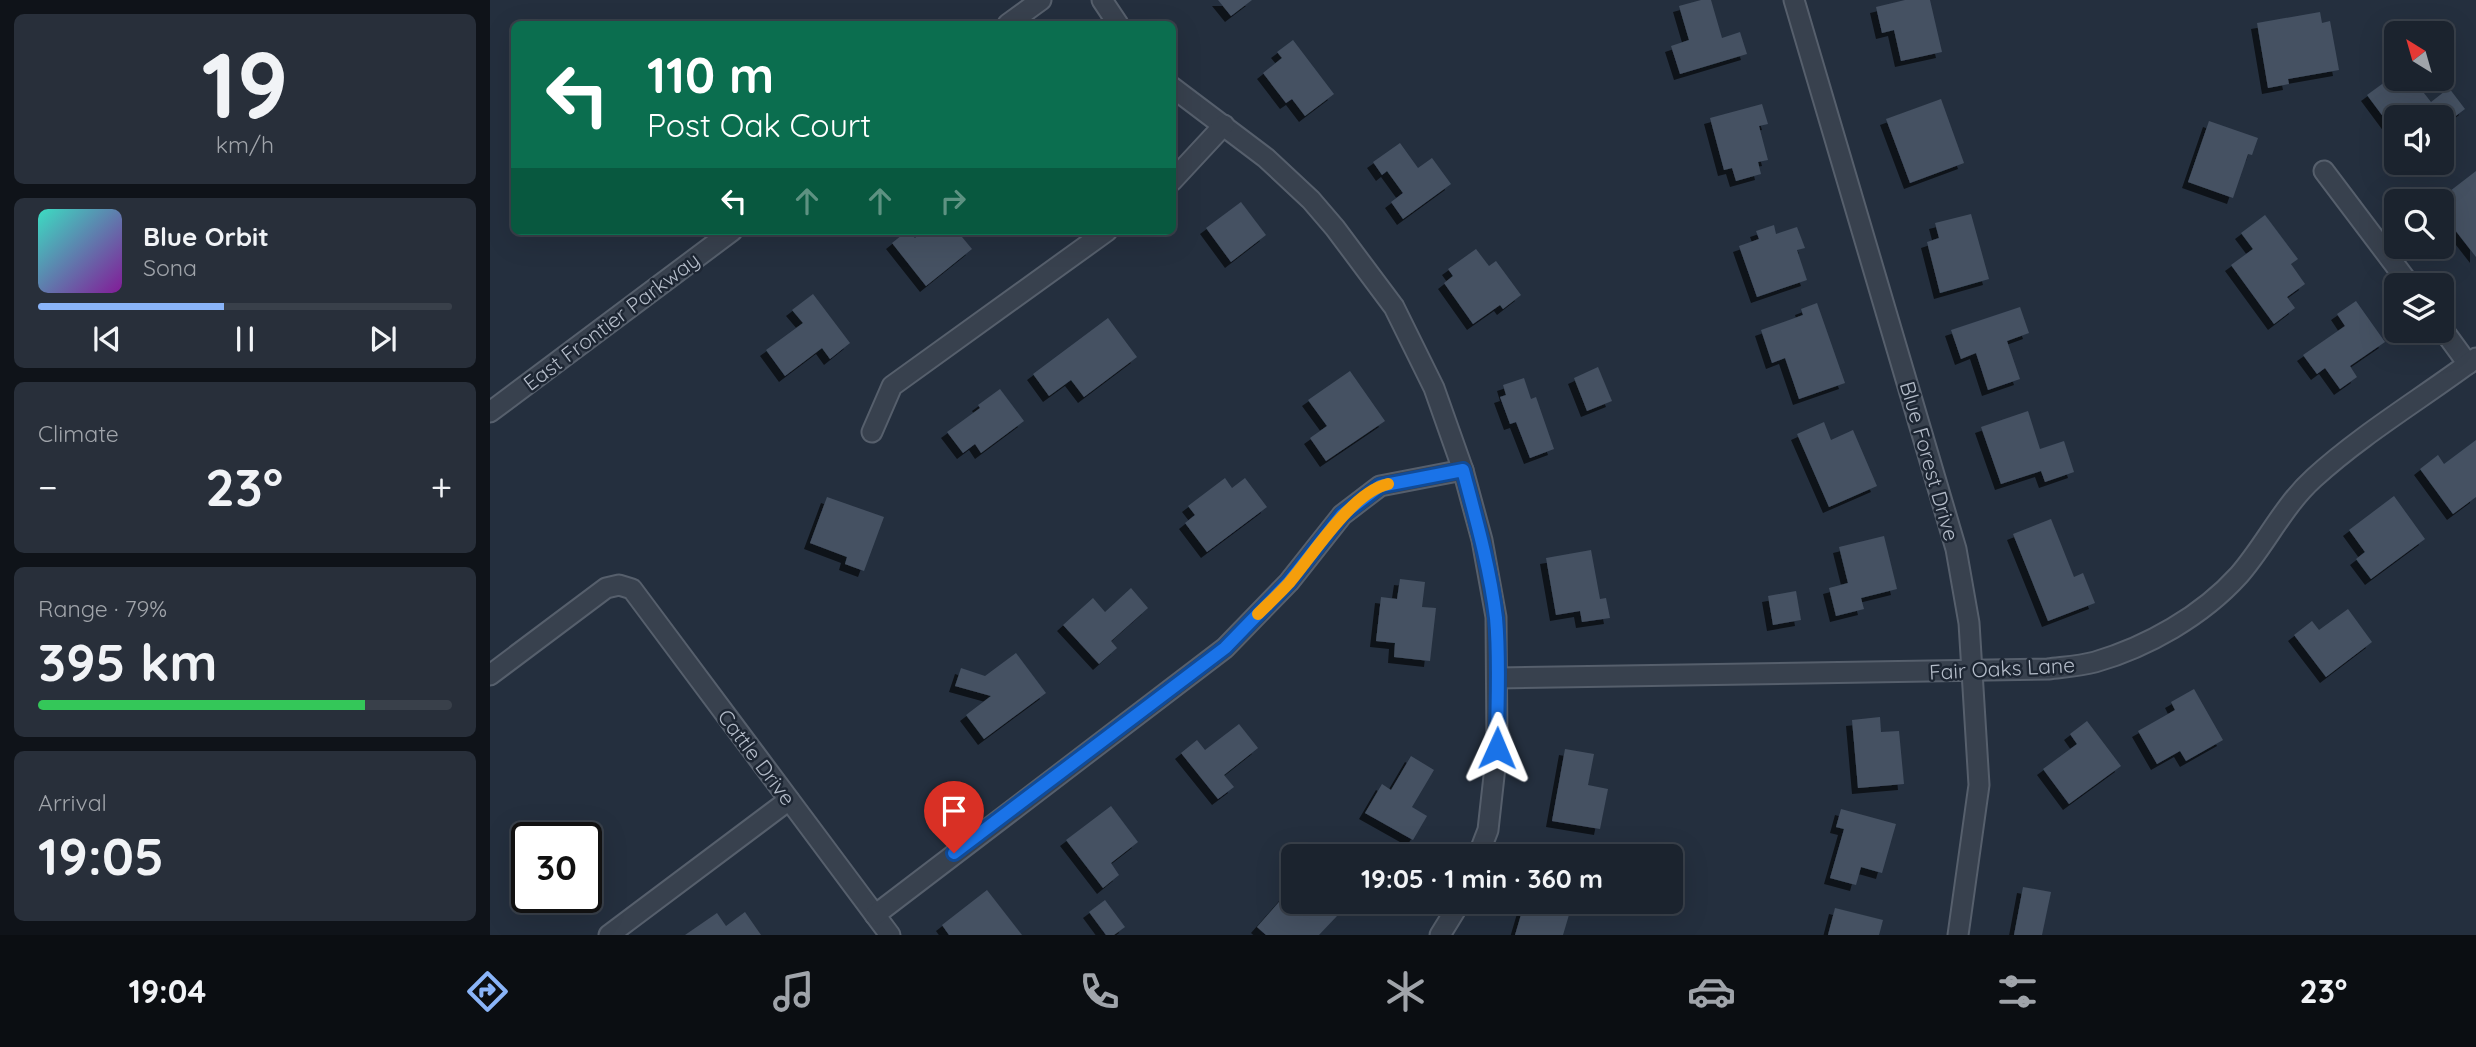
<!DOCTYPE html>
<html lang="en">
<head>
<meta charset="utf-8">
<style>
  :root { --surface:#1b232e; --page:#282f3a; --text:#f1f3f6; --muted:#a0a4aa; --line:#39404a; --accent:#8ab4f8 }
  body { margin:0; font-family:Quicksand,sans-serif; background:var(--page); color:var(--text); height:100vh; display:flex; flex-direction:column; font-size:26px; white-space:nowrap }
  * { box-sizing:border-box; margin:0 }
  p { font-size:23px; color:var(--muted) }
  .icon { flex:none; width:38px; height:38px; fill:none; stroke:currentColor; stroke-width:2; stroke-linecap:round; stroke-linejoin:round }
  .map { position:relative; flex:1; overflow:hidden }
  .drawer { display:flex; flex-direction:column; gap:14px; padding:14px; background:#0f1319; width:490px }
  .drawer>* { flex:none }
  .hud { position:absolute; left:21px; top:21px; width:665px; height:214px; border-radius:10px; box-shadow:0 7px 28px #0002,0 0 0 2px var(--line); background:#0b6e4f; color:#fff; overflow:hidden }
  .needle { width:46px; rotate:323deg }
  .buttons { position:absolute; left:1894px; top:21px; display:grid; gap:14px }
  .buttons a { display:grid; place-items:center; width:70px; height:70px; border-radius:10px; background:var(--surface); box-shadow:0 7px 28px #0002,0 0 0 2px var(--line); font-size:35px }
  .speed { position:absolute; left:21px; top:822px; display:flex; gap:14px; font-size:35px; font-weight:700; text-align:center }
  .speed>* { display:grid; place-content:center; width:91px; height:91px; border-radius:50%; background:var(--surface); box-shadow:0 7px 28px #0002,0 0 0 2px var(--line); line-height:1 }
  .speed .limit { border:4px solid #111; border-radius:10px; background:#fff; color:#111 }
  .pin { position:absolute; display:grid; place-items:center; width:60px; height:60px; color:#fff; margin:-72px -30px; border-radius:50% 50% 50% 0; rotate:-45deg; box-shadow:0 0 7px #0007 }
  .pin .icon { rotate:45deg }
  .me { position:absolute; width:77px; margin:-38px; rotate:1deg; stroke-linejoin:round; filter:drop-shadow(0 0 5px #0008) }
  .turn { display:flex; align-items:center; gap:24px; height:147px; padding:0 21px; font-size:32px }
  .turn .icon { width:91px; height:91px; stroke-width:2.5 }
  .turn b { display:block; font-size:49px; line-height:60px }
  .lanes { display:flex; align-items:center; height:66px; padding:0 21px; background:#0003; justify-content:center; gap:35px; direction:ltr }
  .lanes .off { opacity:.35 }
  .big { font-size:52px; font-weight:700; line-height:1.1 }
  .drawer .card { flex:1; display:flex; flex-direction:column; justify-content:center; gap:10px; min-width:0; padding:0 24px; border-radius:10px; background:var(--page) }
  .drawer .dial { align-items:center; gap:0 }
  .dial b { font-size:91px; line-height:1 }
  .song { display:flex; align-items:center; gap:21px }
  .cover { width:84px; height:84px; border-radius:10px; background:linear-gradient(135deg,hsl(170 70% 55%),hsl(290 70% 35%)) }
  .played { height:7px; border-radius:4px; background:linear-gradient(90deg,var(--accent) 45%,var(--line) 45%) }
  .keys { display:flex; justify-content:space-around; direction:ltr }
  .heat { display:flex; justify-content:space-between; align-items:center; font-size:38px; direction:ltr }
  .charge { height:10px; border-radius:5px; background:linear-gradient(90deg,#34c759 79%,var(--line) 0) }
  .trip { position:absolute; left:791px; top:844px; width:402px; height:70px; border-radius:10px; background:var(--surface); box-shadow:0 7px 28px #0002,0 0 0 2px var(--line); font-weight:700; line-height:70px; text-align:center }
  .tab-bar { display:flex; height:112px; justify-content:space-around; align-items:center; background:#0b0e12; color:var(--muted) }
  .tab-bar .icon { width:49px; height:49px }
  .tab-bar .on { color:var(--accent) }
  .tab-bar b { font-size:32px; color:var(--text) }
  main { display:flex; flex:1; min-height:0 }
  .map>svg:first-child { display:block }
  .building { fill:#455162; filter:url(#shadow) }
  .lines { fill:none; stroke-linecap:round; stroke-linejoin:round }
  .minor-casing { stroke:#565f6c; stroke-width:23 }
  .minor { stroke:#38414e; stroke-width:19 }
  .route-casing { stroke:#114b97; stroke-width:18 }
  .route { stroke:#1a73e8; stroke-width:12 }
  .slow { stroke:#f59e0b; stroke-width:12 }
  .labels { text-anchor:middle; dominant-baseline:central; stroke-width:5; stroke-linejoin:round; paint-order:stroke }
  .street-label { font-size:21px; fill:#b4bcc9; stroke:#1d2633 }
</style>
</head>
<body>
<main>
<section class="drawer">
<div class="card dial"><b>19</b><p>km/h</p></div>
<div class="card">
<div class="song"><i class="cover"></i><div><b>Blue Orbit</b><p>Sona</p></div></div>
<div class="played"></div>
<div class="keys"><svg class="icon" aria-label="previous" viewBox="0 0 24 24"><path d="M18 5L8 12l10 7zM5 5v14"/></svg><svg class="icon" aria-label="pause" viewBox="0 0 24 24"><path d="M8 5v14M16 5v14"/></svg><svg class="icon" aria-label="next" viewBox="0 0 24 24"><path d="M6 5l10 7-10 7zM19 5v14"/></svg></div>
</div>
<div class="card"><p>Climate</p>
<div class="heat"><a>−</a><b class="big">23°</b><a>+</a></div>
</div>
<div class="card"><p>Range · 79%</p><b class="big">395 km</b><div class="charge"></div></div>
<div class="card"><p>Arrival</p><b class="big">19:05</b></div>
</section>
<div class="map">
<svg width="1986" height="935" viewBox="0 0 1986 935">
  <defs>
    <filter id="shadow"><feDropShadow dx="-6" dy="6" stdDeviation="0" flood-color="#0009"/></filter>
  </defs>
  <rect width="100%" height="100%" fill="#242f3e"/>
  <g class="building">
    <polygon points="728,0 762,0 741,16"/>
    <polygon points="1211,0 1221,0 1232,38 1250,32 1257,54 1190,74 1181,46 1199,40 1189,6"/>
    <polygon points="1415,0 1440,0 1452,52 1411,61 1404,30 1392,33 1386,7"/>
    <polygon points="1830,12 1832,23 1840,21 1849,70 1798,79 1799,84 1778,88 1767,23"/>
    <polygon points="803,40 844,94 815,116 802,99 796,103 773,73 792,58 787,52"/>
    <polygon points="1899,79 1923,79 1941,102 1959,88 1975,109 1951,127 1951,117 1906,117 1906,134 1877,95"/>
    <polygon points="1451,99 1474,163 1420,183 1396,119"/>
    <polygon points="1272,104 1278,124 1269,126 1278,160 1268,162 1271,174 1246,181 1242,168 1234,170 1220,118"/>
    <polygon points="1719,121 1768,138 1762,155 1758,154 1743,198 1698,182"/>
    <polygon points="910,143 928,168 942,158 961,184 913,219 901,202 913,193 897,171 892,175 883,162"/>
    <polygon points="1986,171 1986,257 1958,221 1951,227 1951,198"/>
    <polygon points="751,202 776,235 741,262 716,228"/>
    <polygon points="1481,214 1499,279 1450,293 1437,242 1449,238 1445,223"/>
    <polygon points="1775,215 1808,259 1801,264 1815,284 1797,297 1805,308 1784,324 1741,265 1763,249 1751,233"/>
    <polygon points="1284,225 1286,234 1307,227 1315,248 1307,250 1317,280 1267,297 1249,246 1269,239 1266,231"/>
    <polygon points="417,231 425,238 433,231 467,231 482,249 436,286 402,243"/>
    <polygon points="986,249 999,266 1006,261 1031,295 1013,309 1010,305 983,324 954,283 963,276 958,269"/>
    <polygon points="323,294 360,343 340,359 332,348 295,376 276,350 313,323 302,310"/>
    <polygon points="1866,301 1895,342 1860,366 1867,377 1850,389 1835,368 1827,374 1813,355 1855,326 1847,314"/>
    <polygon points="1327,303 1355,383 1309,399 1295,358 1282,363 1271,330 1313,315 1311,309"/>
    <polygon points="1530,307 1539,333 1517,341 1530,379 1498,390 1486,353 1471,359 1461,330"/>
    <polygon points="618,318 647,357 594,397 581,380 559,396 543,374"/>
    <polygon points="1108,367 1122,401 1097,411 1084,378"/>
    <polygon points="860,371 895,421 836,461 820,438 837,426 818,400"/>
    <polygon points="1034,378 1041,399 1046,397 1064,449 1040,458 1026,422 1020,424 1010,397 1016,395 1013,385"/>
    <polygon points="510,389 534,421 491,453 485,444 473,453 457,432 490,408 488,405"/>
    <polygon points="1538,411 1550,449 1574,441 1584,472 1555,482 1551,471 1511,484 1491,427"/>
    <polygon points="1334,422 1341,440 1363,430 1387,486 1339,507 1307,434"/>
    <polygon points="1986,440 1986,497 1963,514 1930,469 1948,455 1954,464"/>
    <polygon points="735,478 742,488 755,478 777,507 717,552 695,523 705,515 698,506"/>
    <polygon points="1904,496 1935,539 1881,579 1866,559 1875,552 1859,530"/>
    <polygon points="337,497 394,517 374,571 355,564 357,557 320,543"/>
    <polygon points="1561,519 1584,577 1593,573 1605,603 1558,621 1523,534"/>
    <polygon points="1394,536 1407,589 1371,598 1374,609 1346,616 1339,588 1358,583 1349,547"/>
    <polygon points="1101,550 1110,599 1116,598 1120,618 1092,622 1090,611 1066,615 1056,558"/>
    <polygon points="910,579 935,582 932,607 946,608 940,661 904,657 905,643 886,641 891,597 907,599"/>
    <polygon points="641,588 658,608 621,641 627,648 609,664 573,625 603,598 615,612"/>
    <polygon points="1306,591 1311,620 1283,625 1278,596"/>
    <polygon points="1858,609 1882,642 1836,677 1804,635 1822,621 1829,630"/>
    <polygon points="526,653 556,693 494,739 476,715 501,696 465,686 471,668 495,676"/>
    <polygon points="1704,689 1733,740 1696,761 1690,751 1667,764 1648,731 1685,710 1681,702"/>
    <polygon points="1390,717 1391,732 1409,731 1414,784 1368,788 1362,720"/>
    <polygon points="1597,721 1631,766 1579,804 1553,769 1587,744 1580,734"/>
    <polygon points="749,724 768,748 734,775 744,787 728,799 691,753 707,740 715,750"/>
    <polygon points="1075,749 1104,754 1098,785 1118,789 1110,829 1062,821"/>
    <polygon points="921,756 944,770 922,807 937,816 923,840 875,813 892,784 901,790"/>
    <polygon points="621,806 648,842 621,863 629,875 613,888 576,840"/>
    <polygon points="1351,809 1406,824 1392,873 1371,867 1366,885 1340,878 1354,829 1346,827"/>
    <polygon points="803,886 803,901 830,901 847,916 829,935 776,935 767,927"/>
    <polygon points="1533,887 1561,892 1552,935 1524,935"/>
    <polygon points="497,890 532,935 459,935 452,925"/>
    <polygon points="615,900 635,927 624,935 616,935 599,912"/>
    <polygon points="1035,901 1068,901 1067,904 1081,908 1073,935 1025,935"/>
    <polygon points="1345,908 1393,920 1389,935 1338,935"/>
    <polygon points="255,912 271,935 195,935 227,913 236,926"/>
  </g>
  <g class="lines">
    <defs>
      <g id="minor">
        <polyline points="612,0 628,24"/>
        <polyline points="1304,0 1466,549 1479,623 1489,785 1468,935"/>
        <polyline points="518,24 551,0"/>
        <polyline points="682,87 776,158 821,200 845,228 904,307 944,388 973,470 992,540 1006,617 1007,749 998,830 988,856"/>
        <polyline points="1834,171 1920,285"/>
        <polyline points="682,181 734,125"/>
        <polyline points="1951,327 1978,364"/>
        <polyline points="0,412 242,231"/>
        <polyline points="382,432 402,386 617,231"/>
        <polyline points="0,675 116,588 129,585 142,589 400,935"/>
        <path d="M1008 678 1558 669C1573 667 1590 666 1605 662 1657 647 1712 616 1749 575 1776 544 1793 506 1824 478 1872 434 1934 397 1986 358"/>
        <polyline points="385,915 735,648 799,582 852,515 890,486 973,470"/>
        <polyline points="119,935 299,800"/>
        <polyline points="950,935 971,901"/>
      </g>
    </defs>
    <use href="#minor" class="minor-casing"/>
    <use href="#minor" class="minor"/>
  </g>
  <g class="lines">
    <defs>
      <path id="route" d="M464 853 735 648 799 582 852 515 890 486 973 470C986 519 1000 568 1006 618 1010 661 1007 705 1007 748"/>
    </defs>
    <use href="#route" class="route-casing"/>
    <use href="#route" class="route"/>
    <path class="slow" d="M768 614C778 604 789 594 799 583 823 555 862 492 898 484"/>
  </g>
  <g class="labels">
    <g class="street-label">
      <text transform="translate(121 321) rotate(-37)">East Frontier Parkway</text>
      <text transform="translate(1440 461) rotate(74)">Blue Forest Drive</text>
      <text transform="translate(1512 668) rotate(-3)">Fair Oaks Lane</text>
      <text transform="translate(267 757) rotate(53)">Cattle Drive</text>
    </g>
  </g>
</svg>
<div class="buttons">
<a><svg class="needle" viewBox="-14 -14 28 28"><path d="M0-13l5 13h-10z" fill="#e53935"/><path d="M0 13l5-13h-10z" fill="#a0a4aa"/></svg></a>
<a><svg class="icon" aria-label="sound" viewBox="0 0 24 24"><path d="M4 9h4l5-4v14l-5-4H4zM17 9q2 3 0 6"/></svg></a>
<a><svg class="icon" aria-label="search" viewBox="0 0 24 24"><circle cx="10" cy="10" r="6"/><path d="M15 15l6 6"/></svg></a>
<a><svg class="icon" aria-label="layers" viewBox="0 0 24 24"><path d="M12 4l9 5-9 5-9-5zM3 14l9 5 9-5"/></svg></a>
</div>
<div class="speed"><div class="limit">30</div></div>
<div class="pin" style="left:464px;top:853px;background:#d93025"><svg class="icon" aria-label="arrive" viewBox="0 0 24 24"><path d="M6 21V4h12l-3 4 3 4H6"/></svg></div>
<svg class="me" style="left:1007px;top:748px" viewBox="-20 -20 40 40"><path d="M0-17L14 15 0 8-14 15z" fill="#1a73e8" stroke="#fff" stroke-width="4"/></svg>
<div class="trip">19:05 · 1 min · 360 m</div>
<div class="hud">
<div class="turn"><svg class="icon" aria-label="left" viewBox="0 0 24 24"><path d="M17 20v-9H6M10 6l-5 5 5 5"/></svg><div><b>110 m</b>Post Oak Court</div></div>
<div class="lanes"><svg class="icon" aria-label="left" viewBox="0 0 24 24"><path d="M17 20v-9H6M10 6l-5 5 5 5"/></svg><svg class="icon off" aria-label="ahead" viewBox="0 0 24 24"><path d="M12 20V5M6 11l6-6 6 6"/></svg><svg class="icon off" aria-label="ahead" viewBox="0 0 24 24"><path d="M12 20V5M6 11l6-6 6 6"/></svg><svg class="icon off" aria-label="right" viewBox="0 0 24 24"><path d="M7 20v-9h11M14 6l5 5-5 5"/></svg></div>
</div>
</div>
</main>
<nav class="tab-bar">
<b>19:04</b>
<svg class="icon on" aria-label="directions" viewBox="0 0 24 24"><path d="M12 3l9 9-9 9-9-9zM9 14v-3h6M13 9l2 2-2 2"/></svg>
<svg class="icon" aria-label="music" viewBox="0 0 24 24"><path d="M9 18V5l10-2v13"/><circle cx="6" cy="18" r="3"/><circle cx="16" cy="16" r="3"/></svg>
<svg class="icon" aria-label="phone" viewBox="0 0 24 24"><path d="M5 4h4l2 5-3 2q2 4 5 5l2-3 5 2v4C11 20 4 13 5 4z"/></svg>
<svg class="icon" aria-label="climate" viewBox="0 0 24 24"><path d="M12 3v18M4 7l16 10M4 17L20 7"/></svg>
<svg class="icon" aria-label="car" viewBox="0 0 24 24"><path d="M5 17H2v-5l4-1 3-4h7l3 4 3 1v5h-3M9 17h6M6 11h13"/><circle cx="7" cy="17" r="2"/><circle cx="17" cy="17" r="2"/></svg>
<svg class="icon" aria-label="filters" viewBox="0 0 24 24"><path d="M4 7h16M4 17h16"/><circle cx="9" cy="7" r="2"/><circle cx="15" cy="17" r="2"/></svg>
<b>23°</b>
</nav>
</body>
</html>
